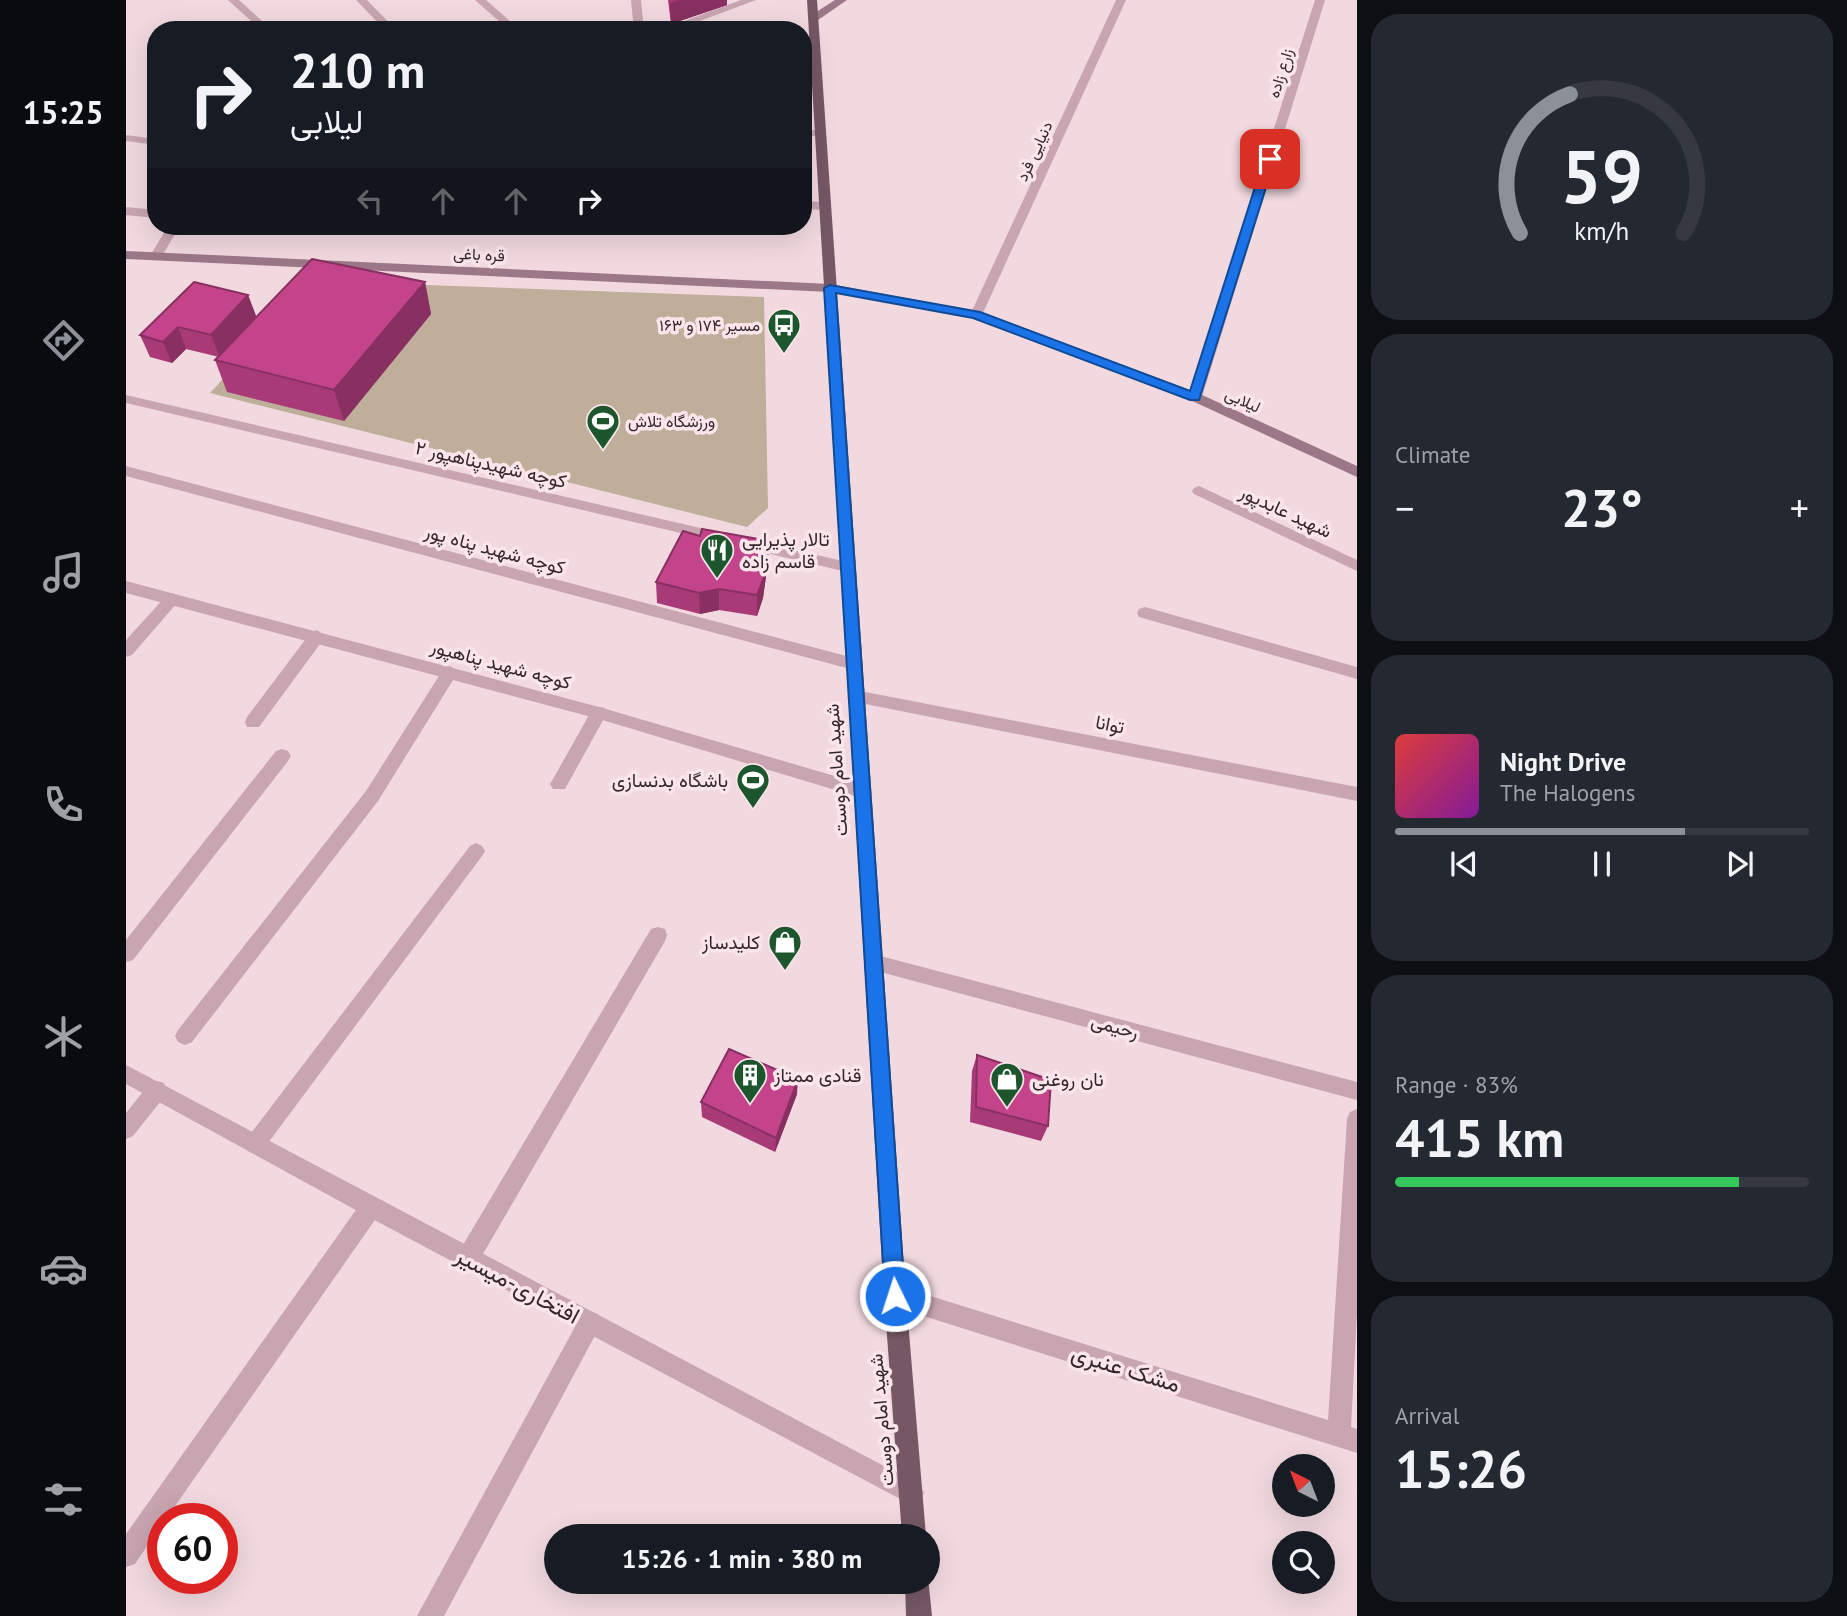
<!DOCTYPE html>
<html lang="en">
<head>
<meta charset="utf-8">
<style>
  :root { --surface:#171b24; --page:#242831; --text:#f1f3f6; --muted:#9ea1a6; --line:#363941; --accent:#8c9099 }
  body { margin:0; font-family:"PT Sans",Vazirmatn,sans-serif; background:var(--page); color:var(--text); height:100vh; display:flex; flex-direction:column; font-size:26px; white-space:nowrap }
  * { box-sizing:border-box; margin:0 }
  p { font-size:23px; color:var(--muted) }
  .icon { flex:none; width:38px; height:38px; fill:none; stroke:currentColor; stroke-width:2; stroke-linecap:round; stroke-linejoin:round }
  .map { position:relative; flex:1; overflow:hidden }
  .side { display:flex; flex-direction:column; gap:14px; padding:14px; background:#0d0f14; width:490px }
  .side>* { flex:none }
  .hud { position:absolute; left:21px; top:21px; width:665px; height:214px; border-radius:28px; box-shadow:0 7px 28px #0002; background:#171b24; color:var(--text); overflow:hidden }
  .needle { width:46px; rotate:318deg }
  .tools { position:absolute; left:1146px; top:1454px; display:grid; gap:14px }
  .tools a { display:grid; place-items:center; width:63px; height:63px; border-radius:50%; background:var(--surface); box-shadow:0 7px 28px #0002; font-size:35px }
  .speed { position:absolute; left:21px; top:1503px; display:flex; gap:14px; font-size:35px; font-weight:700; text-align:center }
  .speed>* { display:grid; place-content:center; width:91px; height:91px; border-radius:50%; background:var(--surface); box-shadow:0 7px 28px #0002; line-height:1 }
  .speed .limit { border:10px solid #d22; background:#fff; color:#111 }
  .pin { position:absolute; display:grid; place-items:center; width:60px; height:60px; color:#fff; margin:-30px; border-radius:14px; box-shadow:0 4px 10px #0006 }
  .me { position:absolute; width:77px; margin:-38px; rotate:356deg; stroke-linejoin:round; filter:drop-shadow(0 0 5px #0008) }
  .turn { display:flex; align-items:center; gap:24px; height:147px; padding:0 28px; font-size:32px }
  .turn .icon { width:91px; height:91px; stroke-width:2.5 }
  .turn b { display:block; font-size:49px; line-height:60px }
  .lanes { display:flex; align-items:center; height:66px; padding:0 28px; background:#0003; justify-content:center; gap:35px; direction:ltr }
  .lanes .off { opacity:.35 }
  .big { font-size:52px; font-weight:800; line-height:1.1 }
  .side .tile { flex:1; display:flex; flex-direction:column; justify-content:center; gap:10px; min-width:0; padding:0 24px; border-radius:28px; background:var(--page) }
  .side .dial { align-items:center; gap:0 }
  .dial svg { height:182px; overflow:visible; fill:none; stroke:var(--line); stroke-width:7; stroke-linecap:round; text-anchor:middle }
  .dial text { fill:var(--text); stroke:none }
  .song { display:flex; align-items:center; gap:21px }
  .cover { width:84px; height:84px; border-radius:10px; background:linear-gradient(135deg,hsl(0 70% 55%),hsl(290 70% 35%)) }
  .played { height:7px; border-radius:4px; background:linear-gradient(90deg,var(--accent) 70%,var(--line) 70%) }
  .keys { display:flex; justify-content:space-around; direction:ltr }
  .heat { display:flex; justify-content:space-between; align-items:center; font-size:38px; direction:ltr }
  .charge { height:10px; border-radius:5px; background:linear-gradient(90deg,#34c759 83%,var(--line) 0) }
  .trip { position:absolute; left:418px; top:1524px; width:396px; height:70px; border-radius:35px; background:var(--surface); box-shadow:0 7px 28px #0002; font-weight:800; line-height:70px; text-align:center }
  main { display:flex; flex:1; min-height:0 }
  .dock { display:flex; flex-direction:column; width:126px; justify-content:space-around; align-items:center; background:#090b0e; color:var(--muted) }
  .dock .icon { width:49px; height:49px }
  .dock .on { color:var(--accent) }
  .dock b { font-size:32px; color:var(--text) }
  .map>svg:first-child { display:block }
  .green { fill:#bfae9a }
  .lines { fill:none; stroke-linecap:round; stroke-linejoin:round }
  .lane { fill:#c8a5b1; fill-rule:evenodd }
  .street { fill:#c8a5b1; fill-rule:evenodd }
  .secondary { fill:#9c7787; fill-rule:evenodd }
  .primary { fill:#765865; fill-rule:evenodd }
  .wall { fill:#a83a77 }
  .shaded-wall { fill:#883061 }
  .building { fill:#c3448a; stroke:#883061; stroke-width:2 }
  .route { fill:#1a73e8; stroke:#114b97; stroke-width:2 }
  .labels { text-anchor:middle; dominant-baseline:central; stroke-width:7; stroke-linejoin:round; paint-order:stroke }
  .far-street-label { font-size:16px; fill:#34262d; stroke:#f9e5ea }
  .far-poi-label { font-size:16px; fill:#34262d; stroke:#f9e5ea; text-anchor:end }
  .street-label { font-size:19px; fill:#34262d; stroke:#f9e5ea }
  .poi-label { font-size:19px; fill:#34262d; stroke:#f9e5ea; text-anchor:start }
  .near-street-label { font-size:23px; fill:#34262d; stroke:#f9e5ea }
</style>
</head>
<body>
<main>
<nav class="dock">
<b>15:25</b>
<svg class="icon on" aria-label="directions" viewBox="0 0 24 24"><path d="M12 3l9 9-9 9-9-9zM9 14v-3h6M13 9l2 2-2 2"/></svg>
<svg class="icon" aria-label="music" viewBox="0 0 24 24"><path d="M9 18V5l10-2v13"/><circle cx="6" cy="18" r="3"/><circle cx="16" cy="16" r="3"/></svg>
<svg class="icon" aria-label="phone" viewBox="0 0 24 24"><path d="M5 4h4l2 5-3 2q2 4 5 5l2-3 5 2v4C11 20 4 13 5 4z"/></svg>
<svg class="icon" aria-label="climate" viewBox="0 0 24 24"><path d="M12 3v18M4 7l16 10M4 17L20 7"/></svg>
<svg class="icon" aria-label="car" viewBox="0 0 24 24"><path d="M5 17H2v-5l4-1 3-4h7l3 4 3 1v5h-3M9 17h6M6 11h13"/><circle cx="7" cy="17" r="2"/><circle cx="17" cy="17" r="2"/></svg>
<svg class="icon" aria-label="filters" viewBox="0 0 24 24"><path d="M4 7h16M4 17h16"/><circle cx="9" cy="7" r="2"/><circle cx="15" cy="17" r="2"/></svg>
</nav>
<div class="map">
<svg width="1231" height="1616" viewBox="0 0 1231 1616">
  <rect width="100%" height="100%" fill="#f1d9df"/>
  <polygon class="green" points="187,281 638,297 642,508 621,527 84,393"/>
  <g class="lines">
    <g class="lane">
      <polygon points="230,0 241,0 270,30 259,30"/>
      <polygon points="677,201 699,202 705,206 699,210 677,209"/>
      <polygon points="0,466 728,658 736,664 728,670 0,476"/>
      <polygon points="46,593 51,595 54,599 51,603 6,655 0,657 0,640 41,595"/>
      <polygon points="191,630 199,636 197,640 133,727 121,727 119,722 121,717 185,632"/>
      <polygon points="324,666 332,672 252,801 66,1042 59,1045 52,1042 49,1036 52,1030 240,791 318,668"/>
      <polygon points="473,707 479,708 481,713 439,789 427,789 424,784 427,779 467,708"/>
      <polygon points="156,749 162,751 165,756 162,761 7,960 0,962 0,940 150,751"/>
      <polygon points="350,843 356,846 359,851 356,856 136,1151 129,1154 122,1151 119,1144 122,1137 344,846"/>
      <polygon points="532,927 539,929 541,935 539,941 350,1266 342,1269 334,1266 331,1258 334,1250 525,929"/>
      <polygon points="31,1081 38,1083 41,1090 38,1097 7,1136 0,1139 0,1113 24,1083"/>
      <polygon points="245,1196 253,1200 256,1207 253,1214 40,1519 37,1519 37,1523 9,1564 0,1567 0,1534 237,1200"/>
      <polygon points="464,1311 472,1314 475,1322 472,1330 318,1616 291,1616 456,1314"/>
    </g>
    <g class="street">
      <polygon points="102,0 113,0 146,30 135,30"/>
      <polygon points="349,0 360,0 394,30 383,30"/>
      <polygon points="505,0 515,0 518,30 508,30"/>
      <polygon points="615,0 630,0 550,30 534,30"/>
      <polygon points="990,0 1000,0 856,315 850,319 845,318 844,315"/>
      <polygon points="1189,0 1199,0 1076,397 1074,400 1064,400 1062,397"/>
      <polygon points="677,71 691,71 696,74 691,77 677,77"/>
      <polygon points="677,130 694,130 700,133 694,136 677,136"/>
      <polygon points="0,135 30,139 30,145 0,141"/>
      <polygon points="0,207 30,210 30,218 0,215"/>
      <polygon points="42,226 54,226 34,259 26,259 24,256"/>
      <polygon points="0,395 721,562 729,567 721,572 0,403"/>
      <polygon points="1073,486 1231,560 1231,571 1068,494 1066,491 1068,488"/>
      <polygon points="0,581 473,707 736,784 742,786 745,791 742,796 736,798 473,719 0,593"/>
      <polygon points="1019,607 1231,667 1231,679 1013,617 1011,613 1013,609"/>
      <polygon points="729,690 1231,787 1231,801 729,702 721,696"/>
      <polygon points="747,954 1231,1082 1231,1100 747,970 740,968 738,962 740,956"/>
      <polygon points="0,1065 794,1485 798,1493 794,1501 786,1505 778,1501 237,1214 0,1084"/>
      <polygon points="1231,1109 1231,1314 1225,1427 1231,1429 1231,1453 769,1307 761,1304 758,1296 761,1288 769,1285 1202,1420 1221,1119 1224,1112"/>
    </g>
    <g class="secondary">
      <polygon points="709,0 721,0 692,20 684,20 684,16"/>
      <polygon points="0,251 704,284 855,312 1074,394 1231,466 1231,477 1064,400 847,318 704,292 0,259"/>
    </g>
    <g class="primary">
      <polygon points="681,0 691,0 780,1296 800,1536 776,1536 758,1296"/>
      <polygon points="802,1577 806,1616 780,1616 779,1582 802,1582"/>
    </g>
  </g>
  <g class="wall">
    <polygon points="542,0 601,0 601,5 545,24"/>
    <polygon points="299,282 305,314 218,421 101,392 89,360 93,357 60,349 46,363 24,357 14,335 122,295 130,316 109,340"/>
    <polygon points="642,562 637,598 631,616 593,610 574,614 531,603 530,582"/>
    <polygon points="851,1055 922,1126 915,1141 844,1122 846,1071"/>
    <polygon points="671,1094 649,1152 576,1117 575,1102"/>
  </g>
  <g class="shaded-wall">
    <polygon points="553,0 601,0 601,5 545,24 544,3"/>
    <polygon points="299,282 305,314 218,421 208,390"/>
    <polygon points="122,295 130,316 94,357 85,335"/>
    <polygon points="52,327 60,349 46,363 37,342"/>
    <polygon points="643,541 642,562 637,598 631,616 631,595"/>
    <polygon points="593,589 593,610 574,614 573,593"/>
    <polygon points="672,1079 671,1094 649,1152 650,1138"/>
  </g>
  <g class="building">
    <polygon points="186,259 299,282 208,390 89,360"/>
    <polygon points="68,282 122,295 85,335 52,327 37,342 14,335"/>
    <polygon points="576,529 643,541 638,577 631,595 593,589 573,593 530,582 557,531 574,536"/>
    <polygon points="603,1049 672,1079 650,1138 575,1102"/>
    <polygon points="851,1055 925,1080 922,1126 850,1107"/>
  </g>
  <polygon class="route" points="1144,156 1149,159 1073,400 1064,400 847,318 710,293 779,1296 776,1303 769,1306 762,1303 759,1296 698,288 704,285 854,312 1064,391 1138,159"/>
  <defs>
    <symbol id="bus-pin" viewBox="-11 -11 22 30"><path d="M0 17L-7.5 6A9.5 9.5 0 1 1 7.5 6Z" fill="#1d552c" stroke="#f9e5ea"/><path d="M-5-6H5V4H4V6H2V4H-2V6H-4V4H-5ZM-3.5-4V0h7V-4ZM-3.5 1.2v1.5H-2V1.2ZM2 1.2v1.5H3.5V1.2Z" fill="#fff"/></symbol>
    <symbol id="stadium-pin" viewBox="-11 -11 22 30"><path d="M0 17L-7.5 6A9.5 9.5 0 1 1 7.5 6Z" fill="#1d552c" stroke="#f9e5ea"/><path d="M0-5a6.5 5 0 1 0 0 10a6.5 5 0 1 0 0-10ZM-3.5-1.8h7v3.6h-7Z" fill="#fff"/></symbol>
    <symbol id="restaurant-pin" viewBox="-11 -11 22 30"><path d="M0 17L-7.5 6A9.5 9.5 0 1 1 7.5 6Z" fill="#1d552c" stroke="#f9e5ea"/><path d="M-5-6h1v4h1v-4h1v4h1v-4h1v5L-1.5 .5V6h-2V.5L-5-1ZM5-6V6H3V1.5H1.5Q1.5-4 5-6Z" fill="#fff"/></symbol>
    <symbol id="shop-pin" viewBox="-11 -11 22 30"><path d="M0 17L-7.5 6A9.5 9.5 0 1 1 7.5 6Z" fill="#1d552c" stroke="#f9e5ea"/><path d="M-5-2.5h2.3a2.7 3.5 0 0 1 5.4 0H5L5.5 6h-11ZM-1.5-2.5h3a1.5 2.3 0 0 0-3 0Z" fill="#fff"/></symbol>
    <symbol id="building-pin" viewBox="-11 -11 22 30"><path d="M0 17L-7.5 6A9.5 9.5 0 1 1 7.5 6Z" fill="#1d552c" stroke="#f9e5ea"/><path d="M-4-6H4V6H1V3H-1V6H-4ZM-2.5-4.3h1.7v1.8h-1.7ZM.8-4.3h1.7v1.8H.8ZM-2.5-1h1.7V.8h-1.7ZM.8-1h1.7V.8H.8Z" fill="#fff"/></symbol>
  </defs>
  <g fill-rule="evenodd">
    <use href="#bus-pin" x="639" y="306" width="38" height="52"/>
    <use href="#stadium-pin" x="458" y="402" width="38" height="52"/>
    <use href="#restaurant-pin" x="572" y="531" width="38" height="52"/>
    <use href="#stadium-pin" x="608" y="761" width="38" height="52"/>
    <use href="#shop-pin" x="640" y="923" width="38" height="52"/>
    <use href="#building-pin" x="605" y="1056" width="38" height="52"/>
    <use href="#shop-pin" x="862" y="1060" width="38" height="52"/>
  </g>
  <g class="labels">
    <g class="far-street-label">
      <text transform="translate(1154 73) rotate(-73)">زارع زاده</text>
      <text transform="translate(908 151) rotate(-65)">دنیایی فرد</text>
      <text transform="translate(353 254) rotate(3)">قره باغی</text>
      <text transform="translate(1117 400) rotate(25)">لیلابی</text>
    </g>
    <g class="far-poi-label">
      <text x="634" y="325">مسیر ۱۷۴ و ۱۶۳</text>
      <text x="502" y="421" text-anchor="start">ورزشگاه تلاش</text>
    </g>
    <g class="street-label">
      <text transform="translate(365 464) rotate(13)">۲ کوچه شهیدپناهپور</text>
      <text transform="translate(1160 511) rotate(25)">شهید عابدپور</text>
      <text transform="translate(369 549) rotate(15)">کوچه شهید پناه پور</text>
      <text transform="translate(375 664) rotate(15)">کوچه شهید پناهپور</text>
      <text transform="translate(984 724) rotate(11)">توانا</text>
      <text transform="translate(710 770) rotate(-94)">شهید امام دوست</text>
      <text transform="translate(989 1026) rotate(15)">رحیمی</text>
      <text transform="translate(755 1420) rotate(-95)">شهید امام دوست</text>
    </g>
    <g class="poi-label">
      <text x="616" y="539">تالار پذیرایی<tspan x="616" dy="22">قاسم زاده</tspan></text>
      <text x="602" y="780" text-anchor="end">باشگاه بدنسازی</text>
      <text x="634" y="942" text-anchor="end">کلیدساز</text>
      <text x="648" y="1075">قنادی ممتاز</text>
      <text x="906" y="1079">نان روغنی</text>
    </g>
    <g class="near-street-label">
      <text transform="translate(392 1285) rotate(28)">افتخاری-میسیر</text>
      <text transform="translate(1000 1368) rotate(17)">مشک عنبری</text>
    </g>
  </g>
</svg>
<div class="tools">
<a><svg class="needle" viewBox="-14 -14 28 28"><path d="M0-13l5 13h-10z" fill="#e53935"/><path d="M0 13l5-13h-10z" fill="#9ea1a6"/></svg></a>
<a><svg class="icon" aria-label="search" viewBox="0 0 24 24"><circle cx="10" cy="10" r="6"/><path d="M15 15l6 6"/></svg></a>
</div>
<div class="speed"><div class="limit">60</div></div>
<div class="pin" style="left:1144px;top:159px;background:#d93025"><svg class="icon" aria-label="arrive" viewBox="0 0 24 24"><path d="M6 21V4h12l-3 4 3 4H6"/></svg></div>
<svg class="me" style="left:769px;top:1296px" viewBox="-20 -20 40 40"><circle r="17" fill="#1a73e8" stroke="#fff" stroke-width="3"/><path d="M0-11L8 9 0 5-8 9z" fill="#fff"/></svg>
<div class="trip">15:26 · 1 min · 380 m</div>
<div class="hud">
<div class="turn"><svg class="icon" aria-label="right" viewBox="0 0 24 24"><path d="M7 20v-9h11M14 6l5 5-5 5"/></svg><div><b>210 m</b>لیلابی</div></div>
<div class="lanes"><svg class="icon off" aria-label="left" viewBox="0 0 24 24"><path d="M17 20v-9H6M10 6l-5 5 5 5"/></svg><svg class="icon off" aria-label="ahead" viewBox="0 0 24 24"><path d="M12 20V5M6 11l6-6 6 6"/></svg><svg class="icon off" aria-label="ahead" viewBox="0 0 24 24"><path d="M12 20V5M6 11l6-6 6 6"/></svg><svg class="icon" aria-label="right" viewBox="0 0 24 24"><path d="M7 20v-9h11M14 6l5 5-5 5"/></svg></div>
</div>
</div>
<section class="side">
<div class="tile dial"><svg viewBox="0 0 100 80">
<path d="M14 69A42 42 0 1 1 86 69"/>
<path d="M14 69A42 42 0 0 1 36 8" stroke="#8c9099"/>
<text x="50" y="56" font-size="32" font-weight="700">59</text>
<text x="50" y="72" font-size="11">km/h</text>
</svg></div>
<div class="tile"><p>Climate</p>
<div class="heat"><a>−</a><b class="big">23°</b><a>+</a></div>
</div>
<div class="tile">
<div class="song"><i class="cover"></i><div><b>Night Drive</b><p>The Halogens</p></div></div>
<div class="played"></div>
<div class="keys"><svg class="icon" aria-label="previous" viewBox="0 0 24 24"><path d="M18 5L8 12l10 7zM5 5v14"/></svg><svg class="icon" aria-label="pause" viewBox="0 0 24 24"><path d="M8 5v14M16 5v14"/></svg><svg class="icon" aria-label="next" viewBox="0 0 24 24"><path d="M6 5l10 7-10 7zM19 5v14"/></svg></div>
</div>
<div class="tile"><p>Range · 83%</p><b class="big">415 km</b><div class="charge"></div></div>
<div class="tile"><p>Arrival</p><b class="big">15:26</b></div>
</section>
</main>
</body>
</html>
